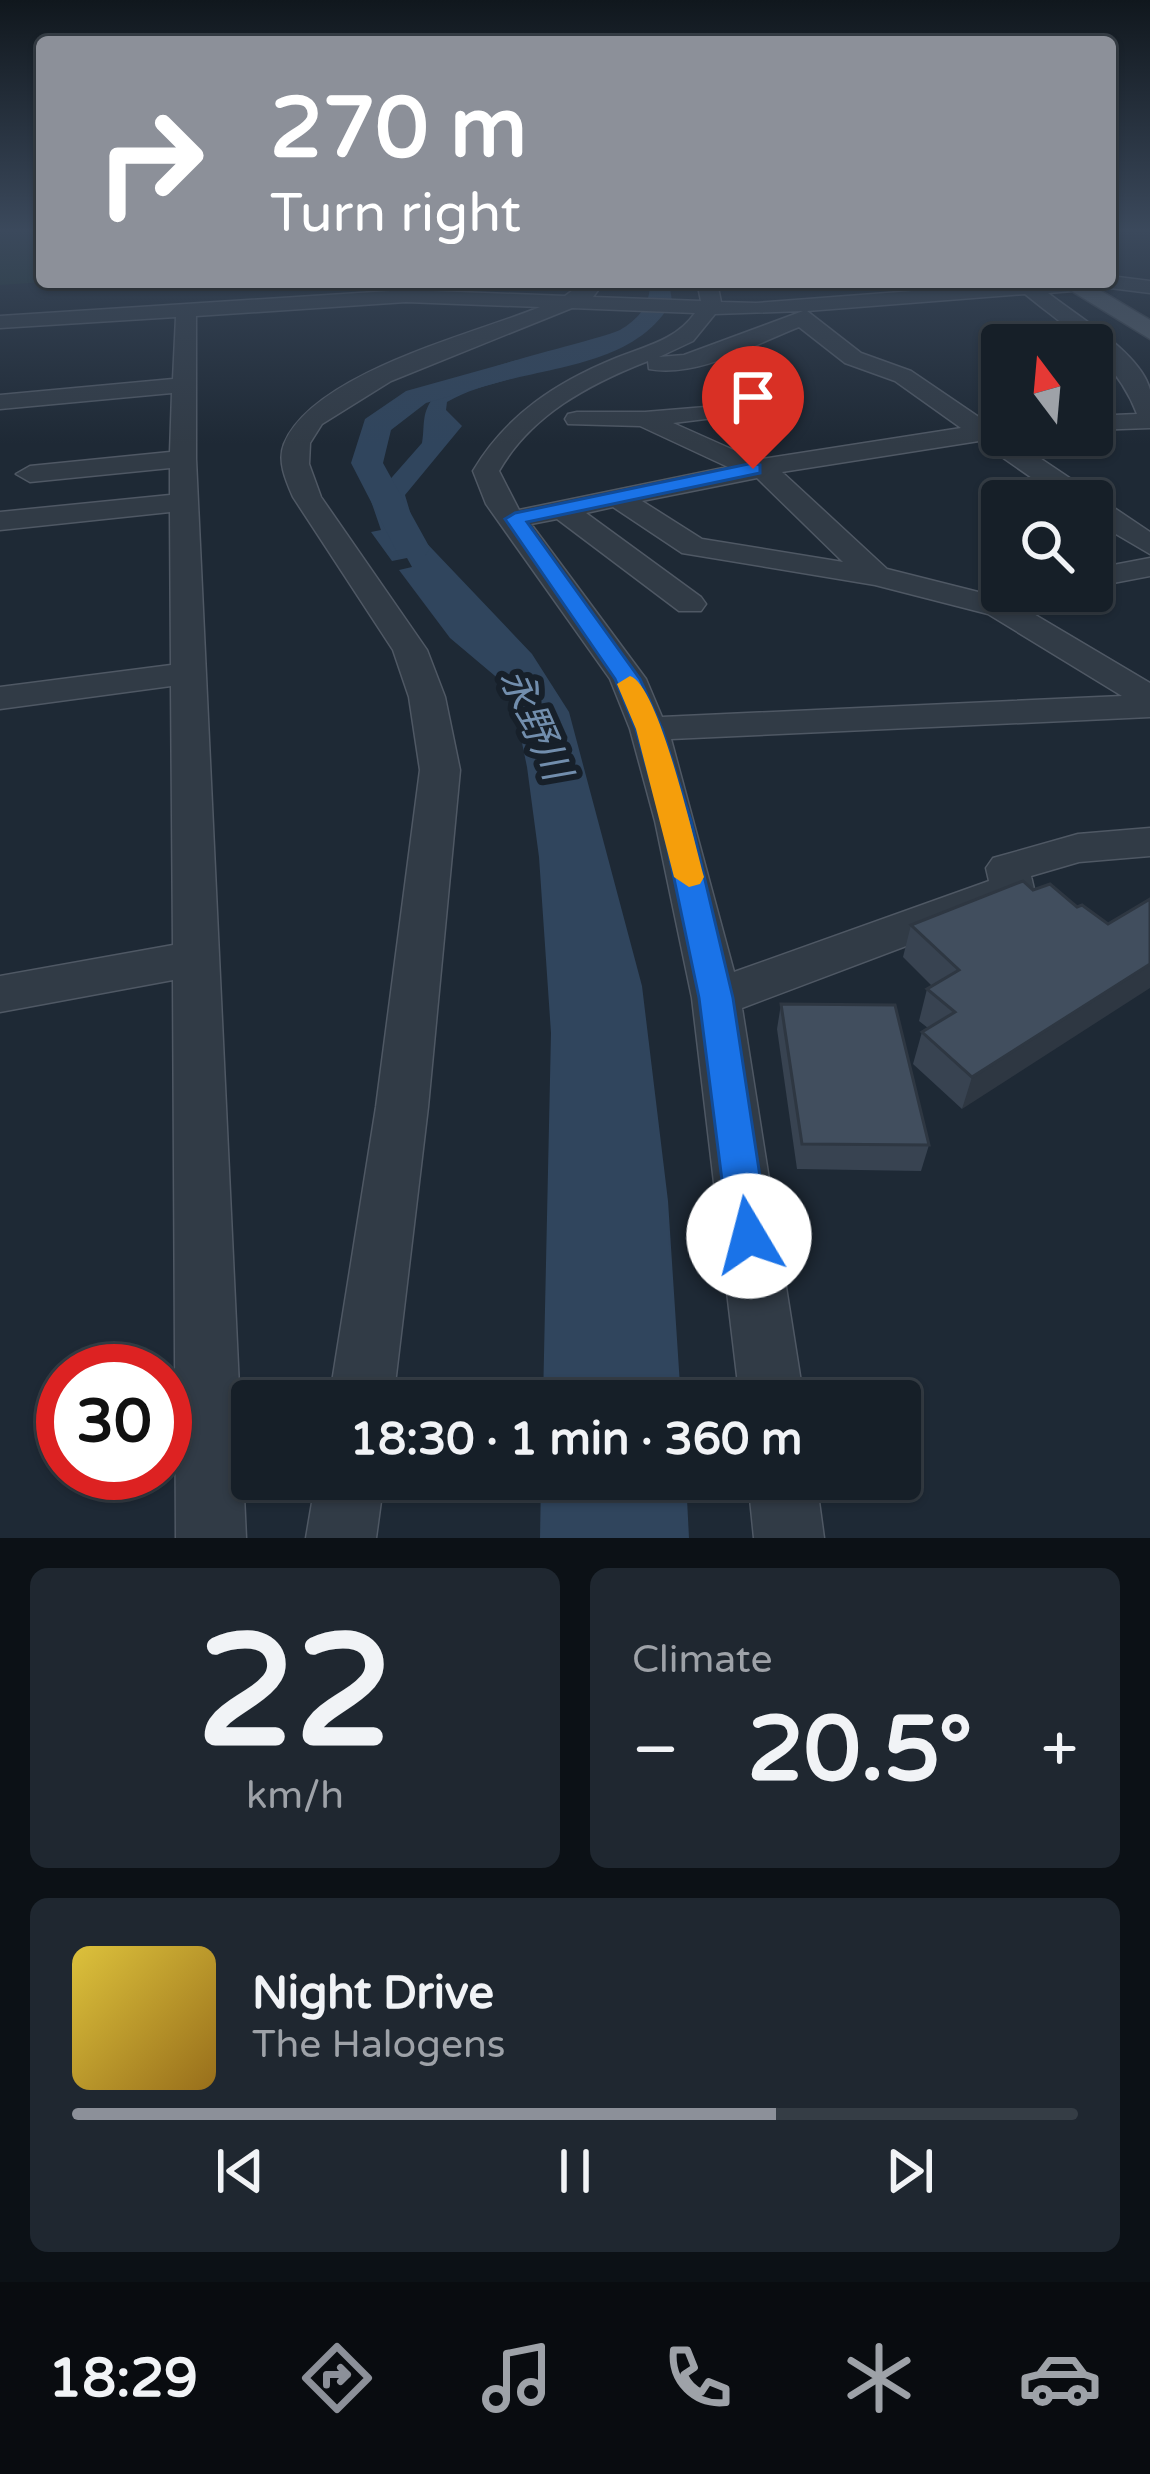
<!DOCTYPE html>
<html lang="en">
<head>
<meta charset="utf-8">
<style>
  :root { --surface:#161f28; --page:#1f2730; --text:#f1f3f6; --muted:#9ea2a8; --line:#353d45; --accent:#8c9099 }
  body { margin:0; font-family:"Varela Round","Noto Sans JP",sans-serif; background:var(--page); color:var(--text); height:100vh; display:flex; flex-direction:column; font-size:45px; white-space:nowrap }
  * { box-sizing:border-box; margin:0 }
  p { font-size:39px; color:var(--muted) }
  .icon { flex:none; width:66px; height:66px; fill:none; stroke:currentColor; stroke-width:2; stroke-linecap:round; stroke-linejoin:round }
  .map { position:relative; height:1538px; overflow:hidden }
  .drawer { display:flex; flex-direction:column; gap:30px; padding:30px; background:#0c1116; flex:1 }
  .drawer>* { flex:none }
  .hud { position:absolute; left:36px; top:36px; width:1080px; height:252px; border-radius:12px; box-shadow:0 3px 9px #0004,0 0 0 3px var(--line); background:#8c9099; color:#fff; overflow:hidden }
  .needle { width:78px; rotate:344deg }
  .tools { position:absolute; left:981px; top:324px; display:grid; gap:24px }
  .tools a { display:grid; place-items:center; width:132px; height:132px; border-radius:12px; background:var(--surface); box-shadow:0 3px 9px #0004,0 0 0 3px var(--line); font-size:60px }
  .speed { position:absolute; left:36px; top:1344px; display:flex; gap:24px; font-size:60px; font-weight:700; text-align:center }
  .speed>* { display:grid; place-content:center; width:156px; height:156px; border-radius:50%; background:var(--surface); box-shadow:0 3px 9px #0004,0 0 0 3px var(--line); line-height:1 }
  .speed .limit { border:18px solid #d22; background:#fff; color:#111 }
  .pin { position:absolute; display:grid; place-items:center; width:102px; height:102px; color:#fff; margin:-123px -51px; border-radius:50% 50% 50% 0; rotate:-45deg; box-shadow:0 0 12px #0007 }
  .pin .icon { rotate:45deg }
  .me { position:absolute; width:132px; margin:-66px; rotate:352deg; stroke-linejoin:round; filter:drop-shadow(0 0 9px #0008) }
  .turn { display:flex; align-items:center; gap:42px; height:252px; padding:0 36px; font-size:54px }
  .turn .icon { width:156px; height:156px; stroke-width:2.5 }
  .turn b { display:block; font-size:84px; line-height:102px }
  .big { font-size:90px; font-weight:800; line-height:1.1 }
  .drawer .card { flex:1; display:flex; flex-direction:column; justify-content:center; gap:18px; min-width:0; padding:0 42px; border-radius:18px; background:var(--page) }
  .drawer .dial { align-items:center; gap:0 }
  .dial b { font-size:156px; line-height:1 }
  .song { display:flex; align-items:center; gap:36px }
  .cover { width:144px; height:144px; border-radius:18px; background:linear-gradient(135deg,hsl(50 70% 55%),hsl(40 70% 35%)) }
  .played { height:12px; border-radius:6px; background:linear-gradient(90deg,var(--accent) 70%,var(--line) 70%) }
  .keys { display:flex; justify-content:space-around; direction:ltr }
  .heat { display:flex; justify-content:space-between; align-items:center; font-size:66px; direction:ltr }
  .drawer .tiles { flex:1; display:grid; gap:30px; grid-template-columns:1fr 1fr }
  .card:last-child { grid-column:span 2 }
  .trip { position:absolute; left:231px; top:1380px; width:690px; height:120px; border-radius:12px; background:var(--surface); box-shadow:0 3px 9px #0004,0 0 0 3px var(--line); font-weight:800; line-height:120px; text-align:center }
  .tab-bar { display:flex; height:192px; justify-content:space-around; align-items:center; background:#090c10; color:var(--muted) }
  .tab-bar .icon { width:84px; height:84px }
  .tab-bar .on { color:var(--accent) }
  .tab-bar b { font-size:54px; color:var(--text) }
  .map>svg:first-child { display:block }
  .green { fill:#203536 }
  .water { fill:#30455d }
  .lines { fill:none; stroke-linecap:round; stroke-linejoin:round }
  .river { fill:#30455d; fill-rule:evenodd }
  .minor-casing { stroke:#4f5864; stroke-width:3 }
  .major-casing { stroke:#3b444f; stroke-width:3 }
  .minor { fill:#313b46; fill-rule:evenodd }
  .major { fill:#4f5a66; fill-rule:evenodd }
  .wall { fill:#384351 }
  .shaded-wall { fill:#2e3742 }
  .building { fill:#414e5e; stroke:#2e3742; stroke-width:3 }
  .route { fill:#1a73e8; stroke:#114b97; stroke-width:3 }
  .slow { fill:#f59e0b }
  .labels { text-anchor:middle; dominant-baseline:central; stroke-width:12; stroke-linejoin:round; paint-order:stroke }
  .water-label { font-size:39px; font-style:italic; fill:#728ead; stroke:#17202a }
</style>
</head>
<body>
<div class="map">
<svg width="1150" height="1538" viewBox="0 0 1150 1538">
  <rect width="100%" height="100%" fill="#1e2935"/>
  <polygon class="green" points="0,229 42,229 42,282 46,282 0,285"/>
  <g class="water">
    <path d="M647 282H669L672 301C630 378 515 363 447 402L446 410 462 426 405 495 416 532 532 654 569 712 642 986 668 1201 681 1401H543L551 1033 539 857 527 767 516 714 501 681 450 638 399 570 412 567 407 558 392 561 371 532 381 530 371 501 422 443C425 426 421 414 433 398 454 369 581 346 620 330 637 320 648 308 650 287Z"/>
    <polygon points="541,1479 686,1479 689,1538 540,1538"/>
  </g>
  <g class="lines">
    <polygon class="river" points="517,360 527,362 531,368 527,374 426,403 391,430 383,463 430,548 425,556 399,556 351,463 365,419 406,391"/>
    <defs>
      <g id="minor">
        <path d="M1110 276 1150 281V293L1110 288 1048 293C1076 315 1142 354 1150 390 1150 402 1150 417 1150 428L1092 430V416L1137 414C1116 358 1070 331 1025 294L807 311 861 353 911 371 989 424 1002 422V435H1011L1007 436 1150 532V554L1092 520V501H1065L979 441 782 472 887 569 1010 600 1150 683V717L671 739 734 972 989 881 986 868 993 858 1078 834 1150 828V856L1079 862 1031 876 1034 889 1028 900 742 1008 804 1401H740L692 998 655 821 630 729 610 679 486 504 473 471C506 415 557 382 616 358 646 346 676 340 695 313L572 308 391 381 322 424 310 443 309 464 321 497 427 650 445 697 460 770 428 1107 393 1401H329L376 1107 420 770 409 697 393 650 293 497C286 481 277 461 284 444 313 373 473 334 540 307L406 302 196 316V459L246 1538H176L173 980 0 1012V976L173 945 171 686 0 709V687L171 665 170 512 0 530V512L170 495V468L30 482 16 474 30 466 170 452 172 393 0 409V395L173 379 176 317 0 328V316L406 290 565 296 584 282H604L593 297 701 301 697 282H717L721 302 756 303 1032 282H1110ZM803 311 684 355 659 357 693 341 715 314ZM799 327 845 363 895 381 961 428 756 460 673 423 754 413V403L645 412H577L568 414 565 419 568 424 640 426 728 467 519 510 499 471C531 415 589 384 648 361L649 369C698 378 755 344 799 327ZM757 478 843 562 702 539 642 501ZM613 507 682 553 875 585 988 614 1122 696 662 717 646 679 531 524 557 519 679 611H701L706 604 701 597 586 513Z"/>
        <polygon points="1150,558 1150,576 1092,587 1092,569"/>
        <polygon points="316,1479 384,1479 376,1538 306,1538"/>
        <polygon points="748,1479 816,1479 824,1538 754,1538"/>
      </g>
      <polygon id="major" points="1057,282 1086,282 1150,320 1150,339"/>
    </defs>
    <use href="#minor" class="minor-casing"/>
    <use href="#major" class="major-casing"/>
    <use href="#minor" class="minor"/>
    <use href="#major" class="major"/>
  </g>
  <g class="wall">
    <polygon points="1033,890 1077,907 962,1109 913,1064 922,1032 928,1028 919,1021 927,989 932,986 903,957 911,925"/>
    <polygon points="781,1004 929,1145 921,1171 797,1169 777,1029"/>
  </g>
  <polygon class="shaded-wall" points="1150,964 1150,988 962,1109 972,1077"/>
  <g class="building">
    <polygon points="1023,881 1033,890 1050,884 1077,907 1082,905 1108,924 1150,899 1150,964 972,1077 922,1032 955,1012 927,989 959,970 911,925"/>
    <polygon points="781,1004 895,1005 929,1145 802,1144"/>
  </g>
  <linearGradient id="sky" x2="0" y2="1"><stop stop-color="#10171d"/><stop offset="0.52" stop-color="#3b495c"/><stop offset="1" stop-color="#3b495c" stop-opacity="0"/></linearGradient>
  <rect width="1150" height="444" fill="url(#sky)"/>
  <polygon class="route" points="753,463 760,465 760,473 527,522 640,679 662,729 691,821 733,998 769,1236 763,1249 749,1254 735,1249 729,1236 699,998 662,821 636,729 615,679 505,519 515,513"/>
  <path class="slow" d="M630 676C659 685 694 842 704 877L700 884 689 887 674 877 636 729 617 684Z"/>
  <g class="labels">
    <g class="water-label">
      <text transform="translate(535 724) rotate(66)">永野川</text>
    </g>
  </g>
</svg>
<div class="tools">
<a><svg class="needle" viewBox="-14 -14 28 28"><path d="M0-13l5 13h-10z" fill="#e53935"/><path d="M0 13l5-13h-10z" fill="#9ea2a8"/></svg></a>
<a><svg class="icon" aria-label="search" viewBox="0 0 24 24"><circle cx="10" cy="10" r="6"/><path d="M15 15l6 6"/></svg></a>
</div>
<div class="speed"><div class="limit">30</div></div>
<div class="pin" style="left:753px;top:469px;background:#d93025"><svg class="icon" aria-label="arrive" viewBox="0 0 24 24"><path d="M6 21V4h12l-3 4 3 4H6"/></svg></div>
<svg class="me" style="left:749px;top:1236px" viewBox="-20 -20 40 40"><circle r="19" fill="#fff"/><path d="M0-13L10 11 0 6-10 11z" fill="#1a73e8"/></svg>
<div class="trip">18:30 · 1 min · 360 m</div>
<div class="hud">
<div class="turn"><svg class="icon" aria-label="right" viewBox="0 0 24 24"><path d="M7 20v-9h11M14 6l5 5-5 5"/></svg><div><b>270 m</b>Turn right</div></div>
</div>
</div>
<section class="drawer">
<div class="tiles">
<div class="card dial"><b>22</b><p>km/h</p></div>
<div class="card"><p>Climate</p>
<div class="heat"><a>−</a><b class="big">20.5°</b><a>+</a></div>
</div>
<div class="card">
<div class="song"><i class="cover"></i><div><b>Night Drive</b><p>The Halogens</p></div></div>
<div class="played"></div>
<div class="keys"><svg class="icon" aria-label="previous" viewBox="0 0 24 24"><path d="M18 5L8 12l10 7zM5 5v14"/></svg><svg class="icon" aria-label="pause" viewBox="0 0 24 24"><path d="M8 5v14M16 5v14"/></svg><svg class="icon" aria-label="next" viewBox="0 0 24 24"><path d="M6 5l10 7-10 7zM19 5v14"/></svg></div>
</div>
</div>
</section>
<nav class="tab-bar">
<b>18:29</b>
<svg class="icon on" aria-label="directions" viewBox="0 0 24 24"><path d="M12 3l9 9-9 9-9-9zM9 14v-3h6M13 9l2 2-2 2"/></svg>
<svg class="icon" aria-label="music" viewBox="0 0 24 24"><path d="M9 18V5l10-2v13"/><circle cx="6" cy="18" r="3"/><circle cx="16" cy="16" r="3"/></svg>
<svg class="icon" aria-label="phone" viewBox="0 0 24 24"><path d="M5 4h4l2 5-3 2q2 4 5 5l2-3 5 2v4C11 20 4 13 5 4z"/></svg>
<svg class="icon" aria-label="climate" viewBox="0 0 24 24"><path d="M12 3v18M4 7l16 10M4 17L20 7"/></svg>
<svg class="icon" aria-label="car" viewBox="0 0 24 24"><path d="M5 17H2v-5l4-1 3-4h7l3 4 3 1v5h-3M9 17h6M6 11h13"/><circle cx="7" cy="17" r="2"/><circle cx="17" cy="17" r="2"/></svg>
</nav>
</body>
</html>
